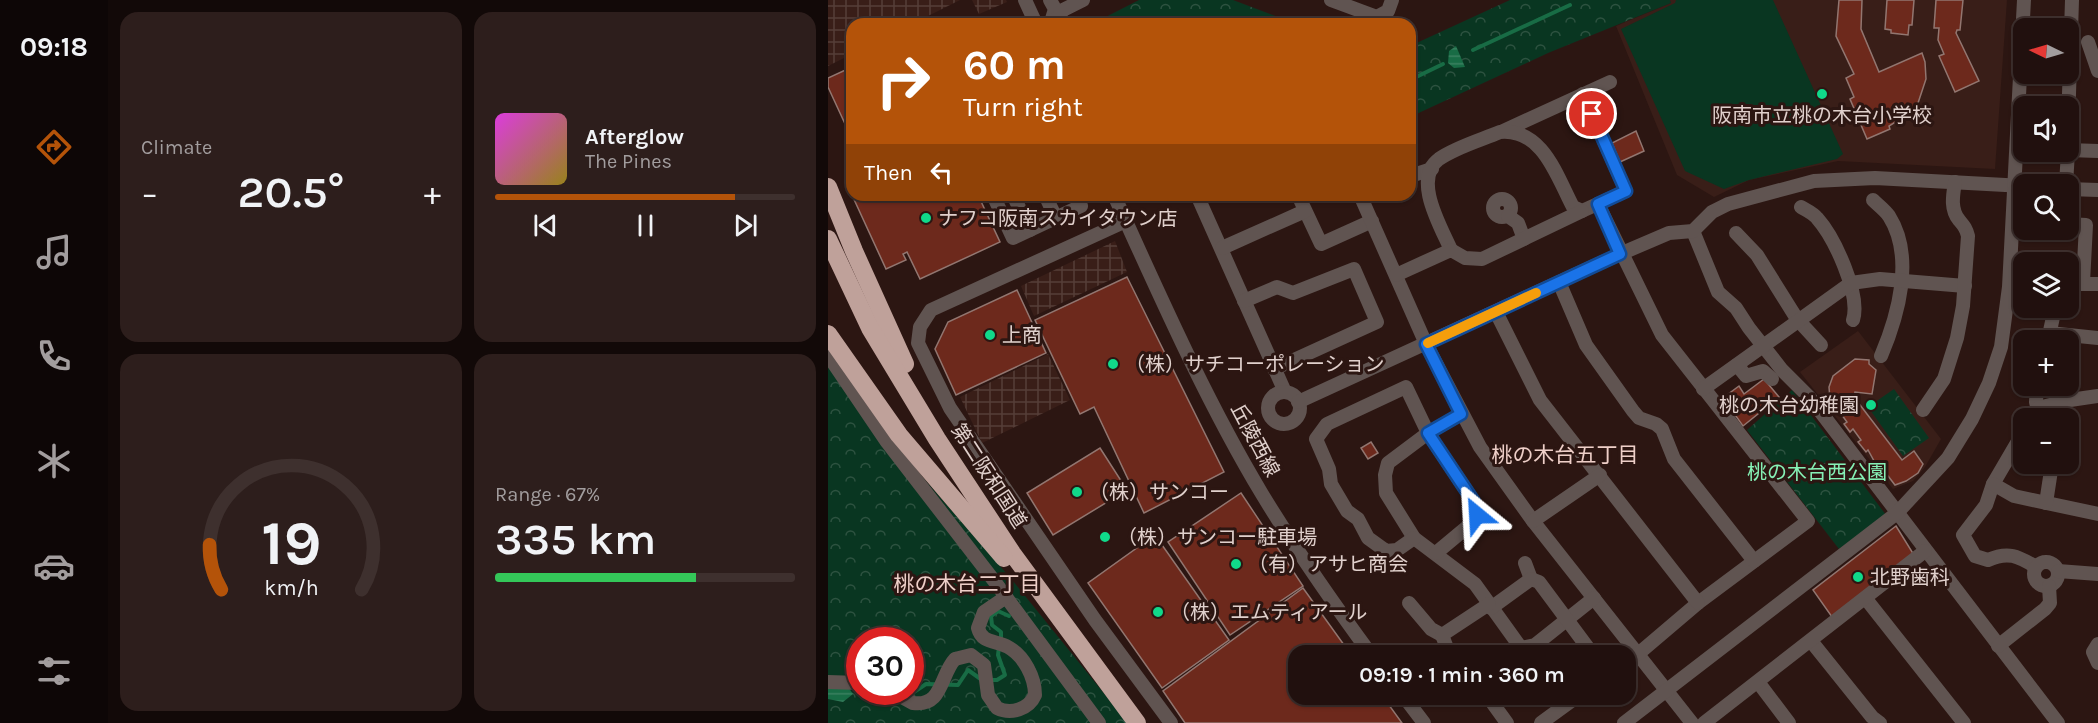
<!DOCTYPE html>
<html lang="en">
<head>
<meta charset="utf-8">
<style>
  :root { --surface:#21100e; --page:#2d1e1c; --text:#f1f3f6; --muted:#a29d9e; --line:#3e302e; --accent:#b45309 }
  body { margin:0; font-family:Karla,"Noto Sans JP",sans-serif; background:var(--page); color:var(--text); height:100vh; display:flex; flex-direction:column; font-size:22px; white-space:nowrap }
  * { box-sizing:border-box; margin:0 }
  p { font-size:20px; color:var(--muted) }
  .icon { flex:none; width:33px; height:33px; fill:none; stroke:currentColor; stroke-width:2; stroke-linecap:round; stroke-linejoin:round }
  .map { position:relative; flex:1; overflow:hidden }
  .sheet { display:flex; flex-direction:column; gap:12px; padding:12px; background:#120908; width:720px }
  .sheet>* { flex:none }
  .guide { position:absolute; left:18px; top:18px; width:570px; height:183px; border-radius:18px; box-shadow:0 2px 4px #0004,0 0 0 2px var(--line); background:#b45309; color:#fff; overflow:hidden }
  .needle { width:39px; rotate:275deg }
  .tools { position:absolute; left:1185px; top:18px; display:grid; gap:12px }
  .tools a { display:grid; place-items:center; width:66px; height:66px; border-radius:12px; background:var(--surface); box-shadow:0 2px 4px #0004,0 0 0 2px var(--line); font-size:30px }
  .speed { position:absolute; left:18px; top:627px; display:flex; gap:12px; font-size:30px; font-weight:700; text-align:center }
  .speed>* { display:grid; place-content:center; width:78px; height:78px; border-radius:50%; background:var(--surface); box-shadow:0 2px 4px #0004,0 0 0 2px var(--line); line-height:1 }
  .speed .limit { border:9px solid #d22; background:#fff; color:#111 }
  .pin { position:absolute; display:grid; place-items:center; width:51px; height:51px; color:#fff; margin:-26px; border:3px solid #fff; border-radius:50%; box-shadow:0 2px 6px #0007 }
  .me { position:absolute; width:66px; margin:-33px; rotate:333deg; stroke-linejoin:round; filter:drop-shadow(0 0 4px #0008) }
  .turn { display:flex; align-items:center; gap:21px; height:126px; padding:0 18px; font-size:27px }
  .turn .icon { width:78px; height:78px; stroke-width:2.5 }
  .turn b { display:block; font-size:42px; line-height:51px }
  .then { display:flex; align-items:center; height:57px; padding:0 18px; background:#0003; gap:12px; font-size:22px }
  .big { font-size:45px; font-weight:600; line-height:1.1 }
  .sheet .tile { flex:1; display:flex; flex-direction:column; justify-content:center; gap:9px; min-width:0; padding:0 21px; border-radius:18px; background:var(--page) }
  .sheet .dial { align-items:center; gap:0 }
  .dial svg { height:156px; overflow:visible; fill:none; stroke:var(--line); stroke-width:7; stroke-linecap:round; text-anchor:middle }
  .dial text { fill:var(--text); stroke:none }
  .song { display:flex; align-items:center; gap:18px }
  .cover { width:72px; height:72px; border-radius:9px; background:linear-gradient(135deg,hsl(300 70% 55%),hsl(50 70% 35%)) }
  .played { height:6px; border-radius:3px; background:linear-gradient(90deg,var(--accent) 80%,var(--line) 80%) }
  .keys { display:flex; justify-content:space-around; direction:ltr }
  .heat { display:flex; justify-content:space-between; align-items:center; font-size:33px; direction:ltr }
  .charge { height:9px; border-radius:4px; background:linear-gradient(90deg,#34c759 67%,var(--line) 0) }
  .sheet .tiles { flex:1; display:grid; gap:12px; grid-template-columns:repeat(2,1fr) }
  .trip { position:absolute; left:460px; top:645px; width:348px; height:60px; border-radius:18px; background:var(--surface); box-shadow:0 2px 4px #0004,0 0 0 2px var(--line); font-weight:600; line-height:60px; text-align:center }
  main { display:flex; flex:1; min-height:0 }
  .dock { display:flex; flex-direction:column; width:108px; justify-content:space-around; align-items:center; background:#0d0606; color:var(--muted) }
  .dock .icon { width:42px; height:42px }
  .dock .selected { color:var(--accent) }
  .dock b { font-size:27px; color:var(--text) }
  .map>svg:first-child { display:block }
  .built { fill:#391e18 }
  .industrial { fill:url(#industrial-grid) }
  .forest { fill:url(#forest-crowns); fill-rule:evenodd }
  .pitch { fill:#093621 }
  .water { fill:url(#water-rules) }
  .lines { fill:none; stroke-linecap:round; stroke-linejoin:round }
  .stream { stroke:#186c45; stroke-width:4 }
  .building { fill:#6d291c; stroke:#927670; stroke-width:1.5 }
  .minor { stroke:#605451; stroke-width:14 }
  .highway { stroke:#bfa19a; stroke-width:18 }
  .route-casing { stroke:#114b97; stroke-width:15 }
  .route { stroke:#1a73e8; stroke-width:10 }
  .slow { stroke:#f59e0b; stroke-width:10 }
  .poi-dot { fill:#10d98a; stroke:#2c1612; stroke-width:2 }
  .labels { text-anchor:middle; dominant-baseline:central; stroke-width:6; stroke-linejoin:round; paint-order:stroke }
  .poi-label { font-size:20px; fill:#e0d0cc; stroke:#2c1612; text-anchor:start }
  .street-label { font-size:20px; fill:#e0d0cc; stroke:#2c1612 }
  .park-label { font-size:20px; fill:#86f1b6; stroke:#2c1612 }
  .neighbourhood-label { font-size:21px; fill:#eecfc8; stroke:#2c1612 }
</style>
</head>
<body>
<main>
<nav class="dock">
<b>09:18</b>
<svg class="icon selected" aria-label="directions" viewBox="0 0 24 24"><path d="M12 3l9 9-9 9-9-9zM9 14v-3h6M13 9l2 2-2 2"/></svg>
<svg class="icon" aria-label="music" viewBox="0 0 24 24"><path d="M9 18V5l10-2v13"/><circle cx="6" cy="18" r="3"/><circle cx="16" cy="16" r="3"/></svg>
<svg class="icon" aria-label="phone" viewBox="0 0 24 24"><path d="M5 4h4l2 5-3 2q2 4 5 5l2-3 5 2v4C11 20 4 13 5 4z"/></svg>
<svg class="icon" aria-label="climate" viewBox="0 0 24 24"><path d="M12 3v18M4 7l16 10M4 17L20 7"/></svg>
<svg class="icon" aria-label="car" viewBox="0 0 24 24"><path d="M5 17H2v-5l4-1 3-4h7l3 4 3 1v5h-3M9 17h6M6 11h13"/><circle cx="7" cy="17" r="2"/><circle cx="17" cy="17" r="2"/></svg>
<svg class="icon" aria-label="filters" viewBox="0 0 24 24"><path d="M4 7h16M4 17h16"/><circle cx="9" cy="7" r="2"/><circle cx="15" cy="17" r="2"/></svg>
</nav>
<section class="sheet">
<div class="tiles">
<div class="tile"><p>Climate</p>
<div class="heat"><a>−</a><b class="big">20.5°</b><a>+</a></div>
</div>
<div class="tile">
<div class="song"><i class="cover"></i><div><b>Afterglow</b><p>The Pines</p></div></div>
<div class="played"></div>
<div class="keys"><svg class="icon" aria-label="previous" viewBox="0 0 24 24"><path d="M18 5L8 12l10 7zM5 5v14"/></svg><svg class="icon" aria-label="pause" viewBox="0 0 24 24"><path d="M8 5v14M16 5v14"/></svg><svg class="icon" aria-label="next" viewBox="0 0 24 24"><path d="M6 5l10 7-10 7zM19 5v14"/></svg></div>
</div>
<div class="tile dial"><svg viewBox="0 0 100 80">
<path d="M14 69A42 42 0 1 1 86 69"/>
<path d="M14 69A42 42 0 0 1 8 46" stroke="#b45309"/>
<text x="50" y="56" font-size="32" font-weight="700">19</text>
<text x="50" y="72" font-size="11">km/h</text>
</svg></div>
<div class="tile"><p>Range · 67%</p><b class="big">335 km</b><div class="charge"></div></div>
</div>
</section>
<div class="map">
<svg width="1270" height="723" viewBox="0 0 1270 723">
  <defs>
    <pattern id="industrial-grid" width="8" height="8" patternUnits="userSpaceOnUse" patternTransform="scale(1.5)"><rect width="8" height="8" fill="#391e18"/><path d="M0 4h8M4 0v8" fill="none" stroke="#553e38"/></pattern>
    <pattern id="forest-crowns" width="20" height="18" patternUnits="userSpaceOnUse" patternTransform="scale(1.5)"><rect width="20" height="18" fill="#093621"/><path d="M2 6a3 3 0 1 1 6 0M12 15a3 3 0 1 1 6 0" fill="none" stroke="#2d5240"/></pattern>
    <pattern id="water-rules" width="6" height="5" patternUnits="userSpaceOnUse" patternTransform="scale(1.5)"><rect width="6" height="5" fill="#186c45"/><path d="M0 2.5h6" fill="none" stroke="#39805f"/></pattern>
  </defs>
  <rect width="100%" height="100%" fill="#2c1612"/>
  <g class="built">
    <polygon points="842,0 1179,0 1167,169 1010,161 921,180 886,197 849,175 788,26 843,3"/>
    <polygon points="1030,331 1113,439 1097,467 1085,481 1065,489 972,372"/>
  </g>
  <g class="industrial">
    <polygon points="0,0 132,0 84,24 24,24 24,54 0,66"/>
    <polygon points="144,0 178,0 179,2 151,14"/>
    <polygon points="287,241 299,272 206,316 193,286"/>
    <polygon points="220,354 242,400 154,443 132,397"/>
  </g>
  <g class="forest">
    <polygon points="311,0 405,0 469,24 264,24"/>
    <polygon points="682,0 842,0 843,3 720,53 582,117 582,46"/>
    <path d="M0 346 84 465 185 581 300 723H0ZM32 640H82V692H32Z"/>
    <polygon points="1066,389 1101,438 1075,456 1040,407"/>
    <polygon points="964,390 1058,515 1011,549 919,430"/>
  </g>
  <polygon class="pitch" points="848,0 945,0 1015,154 1009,159 921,180 896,189 857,171 793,29 847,3"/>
  <g class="water">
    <polygon points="628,46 637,67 626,68 620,63 621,51"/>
    <polygon points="0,686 20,687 25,694 15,702 0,699"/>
  </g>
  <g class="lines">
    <g class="stream">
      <polyline points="645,50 742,5"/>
      <polyline points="582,80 615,64"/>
      <polyline points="173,640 173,632 164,625 163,616 170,611 181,616"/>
      <polyline points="162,680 169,680 177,675 170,655 171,647"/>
      <polyline points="43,692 57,702 70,700"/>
      <polyline points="80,696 98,684 130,685 140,670 154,680"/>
    </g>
  </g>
  <g class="building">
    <polygon points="1011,0 1034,0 1033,29 1051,72 1094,53 1097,62 1098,79 1090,103 1080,114 1061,126 1062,129 1039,139 1022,99 1026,97 1018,78 1026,74 1008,36"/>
    <polygon points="1059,0 1086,0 1084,25 1081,25 1080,35 1063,33 1063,30 1057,29"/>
    <polygon points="1108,0 1135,0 1132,30 1129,30 1128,33 1151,81 1127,92 1111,56 1116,54 1110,40 1111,28 1106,28"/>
    <polygon points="24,67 24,139 0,87 0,78"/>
    <polygon points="808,131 816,151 792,162 784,143"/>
    <polygon points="24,195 150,195 172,242 92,279 79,252 75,254 78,260 58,269"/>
    <polygon points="299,277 396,472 316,513 266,407 252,414 207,320"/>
    <polygon points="189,290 218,353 128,395 107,349 120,322"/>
    <polygon points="1027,359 1041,360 1041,364 1048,370 1044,394 1027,392 1026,397 1074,460 1086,451 1095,464 1090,473 1078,481 1067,485 1054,468 1051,470 1040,450 1038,452 1030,442 1033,440 1025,429 1022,432 1016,424 1019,422 1011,411 1008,414 999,402 1002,399 1001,387 1005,376"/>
    <polygon points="936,379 951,397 915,426 895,398 911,386 916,394"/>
    <polygon points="543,442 550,453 540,459 533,448"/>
    <polygon points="272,448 299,490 225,535 199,493"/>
    <polygon points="413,493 475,586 402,635 340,542"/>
    <polygon points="1068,526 1086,555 1004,617 985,590"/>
    <polygon points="327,535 401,640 334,688 260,583"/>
    <polygon points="475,588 524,656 471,656 471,694 553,694 574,723 357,723 335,691"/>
  </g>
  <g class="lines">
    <g class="minor">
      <polyline points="197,0 208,24"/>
      <polyline points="222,0 227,9 223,22"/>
      <polyline points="503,0 549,17 560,11 564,0"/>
      <polyline points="168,23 169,24"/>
      <polyline points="218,24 230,18 235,10 255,0"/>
      <polyline points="1260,42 1270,71"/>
      <polyline points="1240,125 1244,0"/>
      <polyline points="675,131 782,82"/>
      <polyline points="1240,150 1270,151"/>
      <polyline points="582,176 604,169"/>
      <polyline points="1238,184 1240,152"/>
      <polyline points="1240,189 1270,190"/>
      <polyline points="165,195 185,238 253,206 248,195"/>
      <polyline points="185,195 202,230"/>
      <polyline points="217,195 228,218"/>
      <path d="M286 195C332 296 377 399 434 494 468 550 505 603 544 656"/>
      <polyline points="369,195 457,392"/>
      <polyline points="470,195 493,244 544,221"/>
      <polyline points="532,195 598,344 652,447 705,521 864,723"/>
      <circle cx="674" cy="208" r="9"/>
      <path d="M1045 200C1050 205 1057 210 1061 216 1087 257 1070 316 1053 356"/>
      <polyline points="770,204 834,335 980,521 870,603 810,654"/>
      <path d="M973 207C978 210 985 213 989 218 1006 237 1033 294 1025 320"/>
      <polyline points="680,216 690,223 696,239"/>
      <polyline points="298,221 103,310 92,327 90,343 122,408 267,620 343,723"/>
      <polyline points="1240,224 1258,225 1255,283"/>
      <polyline points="865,231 890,292 908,308 921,328 954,370 982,398 1230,723"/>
      <polyline points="908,233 929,255 969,319 993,345"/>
      <polyline points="394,248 477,211"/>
      <path d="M623 250C613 227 584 179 611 159 628 147 653 140 672 132 715 128 729 177 745 207L754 211 798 191 755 94"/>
      <polyline points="568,275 623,250 637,258 654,259 754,211"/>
      <polyline points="731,282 758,345 805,411 811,418 828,424 834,429 846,459 926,561"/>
      <polyline points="1240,284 1270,284"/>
      <polyline points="416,301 449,287 465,293 526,269 549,322 446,369"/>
      <polyline points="668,312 712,400 870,603"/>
      <polyline points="1221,333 1270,338"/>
      <polyline points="1220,340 1227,308"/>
      <polyline points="0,355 59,442 167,582 271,723"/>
      <polyline points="909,365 918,376 935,371 944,379"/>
      <polyline points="1209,386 1208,402 1212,418"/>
      <polyline points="875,389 1023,283 1052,279 1137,286"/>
      <circle cx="456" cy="408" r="16"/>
      <polyline points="470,402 792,254 841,233 865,231 884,212 900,204 986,181 1047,178 1196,186"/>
      <polyline points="1210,408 1242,400 1270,396"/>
      <path d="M1095 410 1116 379 1129 338 1135 306 1140 236C1138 228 1136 226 1131 220 1122 209 1125 195 1127 182"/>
      <polyline points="633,414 600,433 560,463 557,475 558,493 586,538 647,584 693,648 707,645 766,598"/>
      <path d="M1196 431 1165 484 1158 505 1135 535 1147 556 1160 560C1180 551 1190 556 1208 567"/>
      <polyline points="1165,484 1186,496 1270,514"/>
      <polyline points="1218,503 1224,464"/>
      <polyline points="705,521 772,475"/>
      <polyline points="586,538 569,550 558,551 540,538 530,519 519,511 503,484 501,469 488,439 499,424 578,387 600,433 646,502 649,515 644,523 608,553"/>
      <circle cx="1218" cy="574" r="12"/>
      <polyline points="697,563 703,579"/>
      <polyline points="1230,571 1270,574"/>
      <polyline points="1038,599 1136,723"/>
      <polyline points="581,603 603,629 614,635"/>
      <polyline points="663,608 703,579 711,582 766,656"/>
      <polyline points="983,641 1044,717 1052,723"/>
      <polyline points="1270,644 1265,652 1270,663"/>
      <polyline points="1170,646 1217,609 1222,603 1221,586"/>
      <polyline points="622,656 614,635 661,604"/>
      <polyline points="0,682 32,683"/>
      <polyline points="930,682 961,723"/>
      <path d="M65 692 85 703C115 707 112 675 127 659L143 655 156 665 160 695 169 708C183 715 201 709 207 695 207 677 196 656 180 647 168 640 154 644 150 628L156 612 178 597"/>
      <polyline points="574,694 596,723"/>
      <polyline points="658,694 679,723"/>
      <polyline points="713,723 743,701 757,694"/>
      <polyline points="796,723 1069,513 1120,458 1144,419 1161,383 1173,347 1181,287 1196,0"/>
      <polyline points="876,723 1097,551"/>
    </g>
    <g class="highway">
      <polyline points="0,187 26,251 77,364"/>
      <polyline points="0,239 42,328 109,439 184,553 309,723"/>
      <polyline points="0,334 71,435 176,558"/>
    </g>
  </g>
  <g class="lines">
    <defs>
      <polyline id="route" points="649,515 646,502 600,433 633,414 598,344 792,254 770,204 798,191 764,114"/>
    </defs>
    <use href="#route" class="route-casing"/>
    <use href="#route" class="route"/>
    <polyline class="slow" points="600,343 708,293"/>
  </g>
  <g class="poi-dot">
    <circle cx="994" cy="94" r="6"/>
    <circle cx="98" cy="218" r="6"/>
    <circle cx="162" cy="335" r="6"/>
    <circle cx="285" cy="364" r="6"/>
    <circle cx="1043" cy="405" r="6"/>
    <circle cx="249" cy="492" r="6"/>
    <circle cx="277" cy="537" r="6"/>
    <circle cx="408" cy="564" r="6"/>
    <circle cx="1030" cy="577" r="6"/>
    <circle cx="330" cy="612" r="6"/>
  </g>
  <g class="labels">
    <g class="poi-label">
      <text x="994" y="115" text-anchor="middle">阪南市立桃の木台小学校</text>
      <text x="110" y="218">ナフコ阪南スカイタウン店</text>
      <text x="174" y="335">上商</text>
      <text x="297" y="364">（株）サチコーポレーション</text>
      <text x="1031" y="405" text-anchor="end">桃の木台幼稚園</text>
      <text x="261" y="492">（株）サンコー</text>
      <text x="289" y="537">（株）サンコー駐車場</text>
      <text x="420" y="564">（有）アサヒ商会</text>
      <text x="1042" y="577">北野歯科</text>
      <text x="342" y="612">（株）エムティアール</text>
    </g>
    <g class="street-label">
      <text transform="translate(427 440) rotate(62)">丘陵西線</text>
      <text transform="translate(161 476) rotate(57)">第二阪和国道</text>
    </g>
    <g class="park-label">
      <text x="989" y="472">桃の木台西公園</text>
    </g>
    <g class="neighbourhood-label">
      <text x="737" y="455">桃の木台五丁目</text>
      <text x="139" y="584">桃の木台二丁目</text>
    </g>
  </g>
</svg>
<div class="tools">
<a><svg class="needle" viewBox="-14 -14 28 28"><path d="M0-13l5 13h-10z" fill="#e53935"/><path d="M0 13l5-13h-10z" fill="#a29d9e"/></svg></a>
<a><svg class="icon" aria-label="sound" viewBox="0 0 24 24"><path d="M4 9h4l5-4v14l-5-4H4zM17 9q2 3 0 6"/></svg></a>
<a><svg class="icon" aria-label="search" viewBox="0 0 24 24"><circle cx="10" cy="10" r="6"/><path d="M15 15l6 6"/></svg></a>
<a><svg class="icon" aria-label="layers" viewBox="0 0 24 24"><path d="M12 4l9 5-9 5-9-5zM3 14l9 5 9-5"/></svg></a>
<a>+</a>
<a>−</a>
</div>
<div class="speed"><div class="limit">30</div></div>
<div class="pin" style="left:764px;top:114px;background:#d93025"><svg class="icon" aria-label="arrive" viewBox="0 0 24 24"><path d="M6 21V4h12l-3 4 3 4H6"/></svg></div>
<svg class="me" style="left:649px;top:515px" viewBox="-20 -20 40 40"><path d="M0-17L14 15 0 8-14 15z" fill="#1a73e8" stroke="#fff" stroke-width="4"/></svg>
<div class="trip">09:19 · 1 min · 360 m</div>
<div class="guide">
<div class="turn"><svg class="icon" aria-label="right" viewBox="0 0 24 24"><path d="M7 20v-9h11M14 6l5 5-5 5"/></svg><div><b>60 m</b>Turn right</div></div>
<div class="then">Then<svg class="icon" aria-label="left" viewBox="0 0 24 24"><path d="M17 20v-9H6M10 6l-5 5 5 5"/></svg></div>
</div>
</div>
</main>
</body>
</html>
